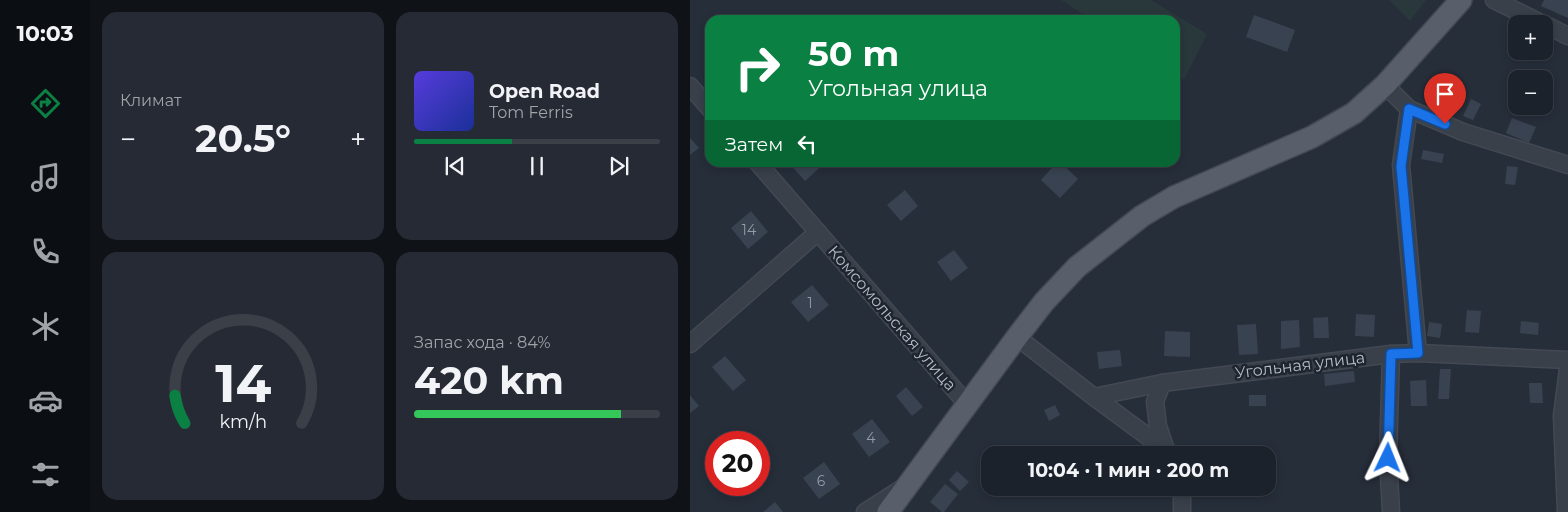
<!DOCTYPE html>
<html lang="ru">
<head>
<meta charset="utf-8">
<style>
  :root { --surface:#1c222c; --page:#252a34; --text:#f1f3f6; --muted:#a0a4a9; --line:#3a3f48; --accent:#0b8043 }
  body { margin:0; font-family:Montserrat,sans-serif; background:var(--page); color:var(--text); height:100vh; display:flex; flex-direction:column; font-size:19px; white-space:nowrap }
  * { box-sizing:border-box; margin:0 }
  p { font-size:16px; color:var(--muted) }
  .icon { flex:none; width:28px; height:28px; fill:none; stroke:currentColor; stroke-width:2; stroke-linecap:round; stroke-linejoin:round }
  .map { position:relative; flex:1; overflow:hidden }
  .drawer { display:flex; flex-direction:column; gap:12px; padding:12px; background:#0f1318; width:600px }
  .drawer>* { flex:none }
  .hud { position:absolute; left:15px; top:15px; width:475px; height:152px; border-radius:15px; box-shadow:0 2px 8px #0003,0 0 0 1px var(--line); background:#0b8043; color:#fff; overflow:hidden }
  .buttons { position:absolute; left:818px; top:15px; display:grid; gap:10px }
  .buttons a { display:grid; place-items:center; width:45px; height:45px; border-radius:10px; background:var(--surface); box-shadow:0 2px 8px #0003,0 0 0 1px var(--line); font-size:25px }
  .speed { position:absolute; left:15px; top:431px; display:flex; gap:10px; font-size:25px; font-weight:700; text-align:center }
  .speed>* { display:grid; place-content:center; width:65px; height:65px; border-radius:50%; background:var(--surface); box-shadow:0 2px 8px #0003,0 0 0 1px var(--line); line-height:1 }
  .speed .limit { border:8px solid #d22; background:#fff; color:#111 }
  .pin { position:absolute; display:grid; place-items:center; width:42px; height:42px; color:#fff; margin:-51px -21px; border-radius:50% 50% 50% 0; rotate:-45deg; box-shadow:0 0 5px #0007 }
  .pin .icon { rotate:45deg }
  .me { position:absolute; width:55px; margin:-28px; rotate:2deg; stroke-linejoin:round; filter:drop-shadow(0 0 4px #0008) }
  .turn { display:flex; align-items:center; gap:18px; height:105px; padding:0 20px; font-size:22px }
  .turn .icon { width:65px; height:65px; stroke-width:2.5 }
  .turn b { display:block; font-size:35px; line-height:42px }
  .then { display:flex; align-items:center; height:48px; padding:0 20px; background:#0003; gap:10px; font-size:19px }
  .big { font-size:38px; font-weight:700; line-height:1.1 }
  .drawer .card { flex:1; display:flex; flex-direction:column; justify-content:center; gap:8px; min-width:0; padding:0 18px; border-radius:15px; background:var(--page) }
  .drawer .dial { align-items:center; gap:0 }
  .dial svg { height:130px; overflow:visible; fill:none; stroke:var(--line); stroke-width:7; stroke-linecap:round; text-anchor:middle }
  .dial text { fill:var(--text); stroke:none }
  .song { display:flex; align-items:center; gap:15px }
  .cover { width:60px; height:60px; border-radius:8px; background:linear-gradient(135deg,hsl(250 70% 55%),hsl(230 70% 35%)) }
  .played { height:5px; border-radius:2px; background:linear-gradient(90deg,var(--accent) 40%,var(--line) 40%) }
  .keys { display:flex; justify-content:space-around; direction:ltr }
  .heat { display:flex; justify-content:space-between; align-items:center; font-size:28px; direction:ltr }
  .charge { height:8px; border-radius:4px; background:linear-gradient(90deg,#34c759 84%,var(--line) 0) }
  .drawer .tiles { flex:1; display:grid; gap:12px; grid-template-columns:repeat(2,1fr) }
  .trip { position:absolute; left:291px; top:446px; width:295px; height:50px; border-radius:15px; background:var(--surface); box-shadow:0 2px 8px #0003,0 0 0 1px var(--line); font-weight:700; line-height:50px; text-align:center }
  main { display:flex; flex:1; min-height:0 }
  .menu { display:flex; flex-direction:column; width:90px; justify-content:space-around; align-items:center; background:#0b0e12; color:var(--muted) }
  .menu .icon { width:35px; height:35px }
  .menu .active { color:var(--accent) }
  .menu b { font-size:22px; color:var(--text) }
  .map>svg:first-child { display:block }
  .green { fill:#28383b }
  .building { fill:#394250 }
  .lines { fill:none; stroke-linecap:round; stroke-linejoin:round }
  .minor-casing { stroke:#434953; stroke-width:19 }
  .major-casing { stroke:#434953; stroke-width:24 }
  .minor { stroke:#3a404a; stroke-width:16 }
  .major { stroke:#585f6a; stroke-width:21 }
  .route-casing { stroke:#114b97; stroke-width:12 }
  .route { stroke:#1a73e8; stroke-width:9 }
  .labels { text-anchor:middle; dominant-baseline:central; stroke-width:5; stroke-linejoin:round; paint-order:stroke }
  .number-label { font-size:14px; fill:#949ba6 }
  .street-label { font-size:16px; fill:#b5bbc6; stroke:#1f252f }
</style>
</head>
<body>
<main>
<nav class="menu">
<b>10:03</b>
<svg class="icon active" aria-label="directions" viewBox="0 0 24 24"><path d="M12 3l9 9-9 9-9-9zM9 14v-3h6M13 9l2 2-2 2"/></svg>
<svg class="icon" aria-label="music" viewBox="0 0 24 24"><path d="M9 18V5l10-2v13"/><circle cx="6" cy="18" r="3"/><circle cx="16" cy="16" r="3"/></svg>
<svg class="icon" aria-label="phone" viewBox="0 0 24 24"><path d="M5 4h4l2 5-3 2q2 4 5 5l2-3 5 2v4C11 20 4 13 5 4z"/></svg>
<svg class="icon" aria-label="climate" viewBox="0 0 24 24"><path d="M12 3v18M4 7l16 10M4 17L20 7"/></svg>
<svg class="icon" aria-label="car" viewBox="0 0 24 24"><path d="M5 17H2v-5l4-1 3-4h7l3 4 3 1v5h-3M9 17h6M6 11h13"/><circle cx="7" cy="17" r="2"/><circle cx="17" cy="17" r="2"/></svg>
<svg class="icon" aria-label="filters" viewBox="0 0 24 24"><path d="M4 7h16M4 17h16"/><circle cx="9" cy="7" r="2"/><circle cx="15" cy="17" r="2"/></svg>
</nav>
<section class="drawer">
<div class="tiles">
<div class="card"><p>Климат</p>
<div class="heat"><a>−</a><b class="big">20.5°</b><a>+</a></div>
</div>
<div class="card">
<div class="song"><i class="cover"></i><div><b>Open Road</b><p>Tom Ferris</p></div></div>
<div class="played"></div>
<div class="keys"><svg class="icon" aria-label="previous" viewBox="0 0 24 24"><path d="M18 5L8 12l10 7zM5 5v14"/></svg><svg class="icon" aria-label="pause" viewBox="0 0 24 24"><path d="M8 5v14M16 5v14"/></svg><svg class="icon" aria-label="next" viewBox="0 0 24 24"><path d="M6 5l10 7-10 7zM19 5v14"/></svg></div>
</div>
<div class="card dial"><svg viewBox="0 0 100 80">
<path d="M14 69A42 42 0 1 1 86 69"/>
<path d="M14 69A42 42 0 0 1 8 52" stroke="#0b8043"/>
<text x="50" y="56" font-size="32" font-weight="700">14</text>
<text x="50" y="72" font-size="11">km/h</text>
</svg></div>
<div class="card"><p>Запас хода · 84%</p><b class="big">420 km</b><div class="charge"></div></div>
</div>
</section>
<div class="map">
<svg width="878" height="512" viewBox="0 0 878 512">
  <rect width="100%" height="100%" fill="#262e3a"/>
  <g class="green">
    <polygon points="371,0 461,0 517,34 494,80 485,74 485,20 402,20"/>
    <polygon points="699,0 736,0 720,21"/>
  </g>
  <g class="building">
    <polygon points="854,0 878,0 878,18 851,6"/>
    <polygon points="564,15 605,30 597,52 556,37"/>
    <polygon points="749,85 757,90 747,108 738,104"/>
    <polygon points="781,99 791,104 783,120 773,116"/>
    <polygon points="822,118 846,127 839,143 816,133"/>
    <polygon points="0,138 9,148 0,155"/>
    <polygon points="733,150 754,154 752,163 731,159"/>
    <polygon points="98,162 136,162 115,181"/>
    <polygon points="367,162 370,162 388,179 370,198 351,180"/>
    <polygon points="817,166 828,167 825,185 815,184"/>
    <polygon points="215,190 228,206 211,221 197,205"/>
    <polygon points="61,211 78,232 58,249 41,228"/>
    <polygon points="264,250 278,268 261,281 247,262"/>
    <polygon points="122,285 139,305 118,322 101,302"/>
    <polygon points="777,310 791,311 789,333 775,332"/>
    <polygon points="666,314 685,315 684,337 665,336"/>
    <polygon points="638,317 639,338 624,338 623,318"/>
    <polygon points="609,320 610,347 591,349 591,321"/>
    <polygon points="831,321 849,323 848,335 830,333"/>
    <polygon points="739,322 752,324 750,338 737,336"/>
    <polygon points="566,324 568,354 549,355 547,325"/>
    <polygon points="475,331 500,332 500,357 474,356"/>
    <polygon points="430,350 432,366 409,369 407,352"/>
    <polygon points="35,356 56,380 43,391 22,367"/>
    <polygon points="750,369 761,369 759,399 748,399"/>
    <polygon points="664,371 665,382 635,386 634,374"/>
    <polygon points="736,380 737,406 721,406 720,381"/>
    <polygon points="839,383 852,383 853,403 840,403"/>
    <polygon points="216,387 233,407 222,416 206,396"/>
    <polygon points="0,395 9,406 0,413"/>
    <rect x="559" y="395" width="17" height="11"/>
    <polygon points="365,405 370,415 359,421 354,410"/>
    <polygon points="182,419 200,442 179,457 162,434"/>
    <polygon points="134,462 150,484 129,499 113,478"/>
    <polygon points="267,471 279,482 270,491 259,480"/>
    <polygon points="255,484 268,494 254,512 252,512 240,502"/>
    <polygon points="85,502 93,512 73,512"/>
  </g>
  <g class="lines">
    <defs>
      <g id="minor">
        <polyline points="804,0 853,24"/>
        <polyline points="854,24 878,36"/>
        <polyline points="695,85 719,109 773,132 878,165"/>
        <polyline points="0,86 20,109"/>
        <polyline points="719,109 711,165 728,353"/>
        <polyline points="67,162 277,404"/>
        <polyline points="327,337 404,397 476,450 479,455"/>
        <polyline points="0,344 128,232"/>
        <polyline points="472,383 465,402 468,426 476,450"/>
        <polyline points="404,397 472,383 701,354 728,353 878,360"/>
        <polyline points="492,488 492,512"/>
        <polyline points="175,512 211,489"/>
        <polyline points="701,512 698,458 701,354"/>
        <polyline points="876,512 872,416 878,369"/>
      </g>
      <polyline id="major" points="198,512 327,337 354,302 387,267 452,216 484,197 622,137 664,113 695,85 771,0"/>
    </defs>
    <use href="#minor" class="minor-casing"/>
    <use href="#major" class="major-casing"/>
    <use href="#minor" class="minor"/>
    <use href="#major" class="major"/>
  </g>
  <g class="lines">
    <defs>
      <polyline id="route" points="698,458 701,354 728,353 711,166 719,109 755,124"/>
    </defs>
    <use href="#route" class="route-casing"/>
    <use href="#route" class="route"/>
  </g>
  <g class="labels">
    <g class="number-label">
      <text x="59" y="230">14</text>
      <text x="120" y="303">1</text>
      <text x="181" y="438">4</text>
      <text x="131" y="481">6</text>
    </g>
    <g class="street-label">
      <text transform="translate(202 318) rotate(49)">Комсомольская улица</text>
      <text transform="translate(610 365) rotate(-7)">Угольная улица</text>
    </g>
  </g>
</svg>
<div class="buttons">
<a>+</a>
<a>−</a>
</div>
<div class="speed"><div class="limit">20</div></div>
<div class="pin" style="left:755px;top:124px;background:#d93025"><svg class="icon" aria-label="arrive" viewBox="0 0 24 24"><path d="M6 21V4h12l-3 4 3 4H6"/></svg></div>
<svg class="me" style="left:698px;top:458px" viewBox="-20 -20 40 40"><path d="M0-17L14 15 0 8-14 15z" fill="#1a73e8" stroke="#fff" stroke-width="4"/></svg>
<div class="trip">10:04 · 1 мин · 200 m</div>
<div class="hud">
<div class="turn"><svg class="icon" aria-label="right" viewBox="0 0 24 24"><path d="M7 20v-9h11M14 6l5 5-5 5"/></svg><div><b>50 m</b>Угольная улица</div></div>
<div class="then">Затем<svg class="icon" aria-label="left" viewBox="0 0 24 24"><path d="M17 20v-9H6M10 6l-5 5 5 5"/></svg></div>
</div>
</div>
</main>
</body>
</html>
